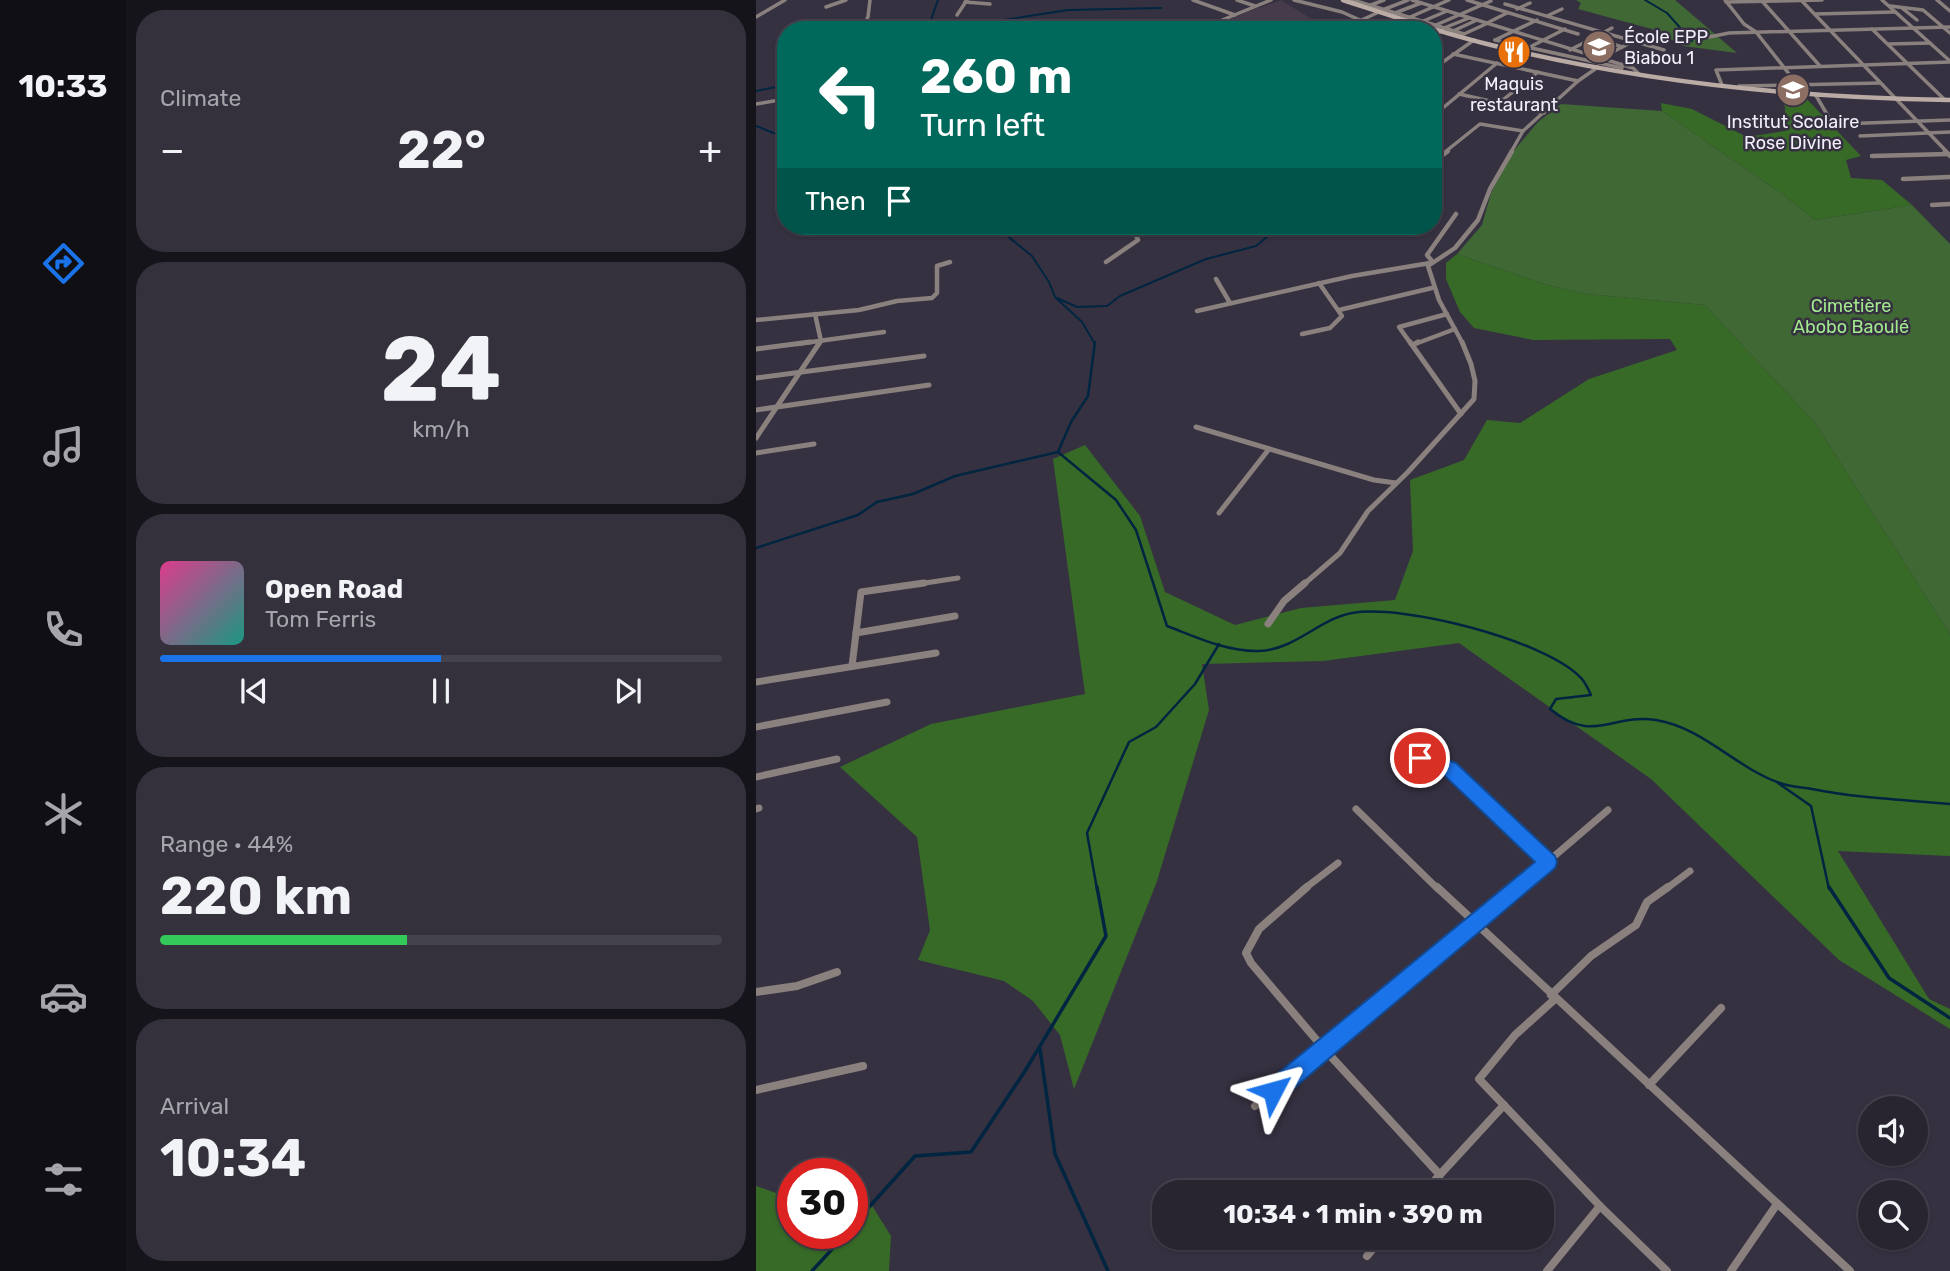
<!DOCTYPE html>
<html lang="en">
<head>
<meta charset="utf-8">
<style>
  :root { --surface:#282531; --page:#34313d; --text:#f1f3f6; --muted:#a5a5ab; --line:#44424d; --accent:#1a73e8 }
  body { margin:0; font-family:Rubik,sans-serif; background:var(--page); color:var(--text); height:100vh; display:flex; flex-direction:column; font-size:26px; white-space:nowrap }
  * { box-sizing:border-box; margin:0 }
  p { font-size:23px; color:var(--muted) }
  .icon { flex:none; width:38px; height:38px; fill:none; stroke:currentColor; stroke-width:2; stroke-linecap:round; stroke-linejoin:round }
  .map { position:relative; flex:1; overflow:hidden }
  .details { display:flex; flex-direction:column; gap:10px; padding:10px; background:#16141b; width:630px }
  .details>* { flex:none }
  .banner { position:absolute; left:21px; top:21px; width:665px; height:214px; border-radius:28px; box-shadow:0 2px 5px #0004,0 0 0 2px var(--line); background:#00695c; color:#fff; overflow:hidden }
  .fabs { position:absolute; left:1102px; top:1096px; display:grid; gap:14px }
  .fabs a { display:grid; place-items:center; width:70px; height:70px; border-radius:50%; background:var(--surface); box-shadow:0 2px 5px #0004,0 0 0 2px var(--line); font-size:35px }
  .speed { position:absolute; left:21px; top:1158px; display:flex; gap:14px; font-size:35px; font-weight:700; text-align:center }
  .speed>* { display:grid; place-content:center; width:91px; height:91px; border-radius:50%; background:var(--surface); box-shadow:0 2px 5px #0004,0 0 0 2px var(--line); line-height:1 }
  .speed .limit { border:10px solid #d22; background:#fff; color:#111 }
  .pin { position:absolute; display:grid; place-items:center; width:60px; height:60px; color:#fff; margin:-30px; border:4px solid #fff; border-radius:50%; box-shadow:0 2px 7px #0007 }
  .me { position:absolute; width:77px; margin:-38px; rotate:51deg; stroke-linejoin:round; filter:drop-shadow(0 0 5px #0008) }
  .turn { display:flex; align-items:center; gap:24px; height:147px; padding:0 28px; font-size:32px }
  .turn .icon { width:91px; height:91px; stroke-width:2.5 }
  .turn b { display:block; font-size:49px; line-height:60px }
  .then { display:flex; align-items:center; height:66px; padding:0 28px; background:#0003; gap:14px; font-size:26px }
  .big { font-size:52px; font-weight:700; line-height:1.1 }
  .details .widget { flex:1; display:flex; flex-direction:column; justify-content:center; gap:10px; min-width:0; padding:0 24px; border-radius:28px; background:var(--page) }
  .details .dial { align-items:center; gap:0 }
  .dial b { font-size:91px; line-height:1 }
  .song { display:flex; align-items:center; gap:21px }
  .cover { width:84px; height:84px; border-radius:10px; background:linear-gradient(135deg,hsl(330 70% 55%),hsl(170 70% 35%)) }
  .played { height:7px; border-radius:4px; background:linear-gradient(90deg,var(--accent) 50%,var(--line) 50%) }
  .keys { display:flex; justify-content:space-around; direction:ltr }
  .heat { display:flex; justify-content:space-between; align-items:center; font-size:38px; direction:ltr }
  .charge { height:10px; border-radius:5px; background:linear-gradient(90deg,#34c759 44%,var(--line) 0) }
  .trip { position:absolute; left:396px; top:1180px; width:402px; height:70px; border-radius:28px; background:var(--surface); box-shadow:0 2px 5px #0004,0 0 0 2px var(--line); font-weight:700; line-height:70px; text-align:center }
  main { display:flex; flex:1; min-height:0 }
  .dock { display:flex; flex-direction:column; width:126px; justify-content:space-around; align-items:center; background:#100f14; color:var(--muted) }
  .dock .icon { width:49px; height:49px }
  .dock .selected { color:var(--accent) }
  .dock b { font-size:32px; color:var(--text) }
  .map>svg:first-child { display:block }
  .education { fill:#453b4b }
  .green { fill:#406834 }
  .forest { fill:#376a27 }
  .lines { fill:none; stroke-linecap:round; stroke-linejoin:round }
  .stream-far2 { stroke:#002541; stroke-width:2 }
  .stream-far1 { stroke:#002541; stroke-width:2.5 }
  .stream { stroke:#002541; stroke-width:3.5 }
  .minor-far4 { stroke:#8a807d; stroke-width:3.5 }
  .minor-far3 { stroke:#8a807d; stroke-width:4.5 }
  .minor-far2 { stroke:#8a807d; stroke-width:5 }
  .minor-far1 { stroke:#8a807d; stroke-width:7 }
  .minor { stroke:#8a807d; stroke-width:8 }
  .secondary { stroke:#baaba5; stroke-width:4.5 }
  .route { fill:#1a73e8; stroke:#114b97; stroke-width:2 }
  .labels { text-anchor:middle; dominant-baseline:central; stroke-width:5; stroke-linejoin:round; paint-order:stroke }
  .far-poi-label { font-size:18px; fill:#f4f0fb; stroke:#363141 }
  .far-park-label { font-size:18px; fill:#a1e98d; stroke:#363141 }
</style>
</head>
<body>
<main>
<nav class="dock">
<b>10:33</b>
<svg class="icon selected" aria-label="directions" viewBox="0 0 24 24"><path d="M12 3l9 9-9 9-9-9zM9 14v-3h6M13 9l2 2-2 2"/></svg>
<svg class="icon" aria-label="music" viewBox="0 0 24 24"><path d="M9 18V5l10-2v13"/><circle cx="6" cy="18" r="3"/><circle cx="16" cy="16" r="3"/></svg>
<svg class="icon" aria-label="phone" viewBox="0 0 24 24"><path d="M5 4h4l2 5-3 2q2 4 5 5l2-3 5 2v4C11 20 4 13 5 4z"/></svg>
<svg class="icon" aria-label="climate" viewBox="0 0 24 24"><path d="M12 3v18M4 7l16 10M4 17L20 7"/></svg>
<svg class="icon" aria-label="car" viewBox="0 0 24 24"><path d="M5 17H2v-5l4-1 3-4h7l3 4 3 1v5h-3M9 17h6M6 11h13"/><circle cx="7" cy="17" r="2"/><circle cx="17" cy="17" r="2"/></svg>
<svg class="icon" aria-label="filters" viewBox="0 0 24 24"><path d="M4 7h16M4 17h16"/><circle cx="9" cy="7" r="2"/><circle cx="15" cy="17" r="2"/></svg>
</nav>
<section class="details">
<div class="widget"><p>Climate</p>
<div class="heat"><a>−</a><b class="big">22°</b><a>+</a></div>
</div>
<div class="widget dial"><b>24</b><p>km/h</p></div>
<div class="widget">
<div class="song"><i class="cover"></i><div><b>Open Road</b><p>Tom Ferris</p></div></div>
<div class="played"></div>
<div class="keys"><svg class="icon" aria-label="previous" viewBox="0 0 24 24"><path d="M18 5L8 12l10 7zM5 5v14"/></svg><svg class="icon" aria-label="pause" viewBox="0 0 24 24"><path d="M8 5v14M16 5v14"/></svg><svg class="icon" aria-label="next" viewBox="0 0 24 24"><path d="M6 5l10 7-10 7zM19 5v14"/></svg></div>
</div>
<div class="widget"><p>Range · 44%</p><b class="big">220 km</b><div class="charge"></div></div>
<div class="widget"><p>Arrival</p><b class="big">10:34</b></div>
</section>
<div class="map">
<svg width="1194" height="1271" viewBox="0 0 1194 1271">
  <rect width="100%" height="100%" fill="#363141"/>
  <polygon class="education" points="525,0 573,30 451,30 491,12"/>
  <g class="green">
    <polygon points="820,0 919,0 981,53 927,46 896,29 822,9 825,3"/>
    <polygon points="805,104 906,111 1029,196 1059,220 1156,205 1194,244 1194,634 1059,423 949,305 831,294 788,284 701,254 726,225 735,193 754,155 782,122"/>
  </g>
  <g class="forest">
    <polygon points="1020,92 1048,96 1105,156 1090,160 1095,178 1126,180 1156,205 1059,220 1029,196 906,111 905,103 936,109 991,137 1029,131 1029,107"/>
    <polygon points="701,254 788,284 831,294 949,305 1059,423 1194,634 1194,856 1082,851 1173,999 1194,1009 1194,1029 1083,960 895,779 703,643 567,661 446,664 453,710 400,884 318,1089 304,1035 277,1001 248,981 162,960 174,930 161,837 84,767 175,724 329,694 297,459 329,445 384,516 409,592 479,625 545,608 639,600 657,551 654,480 708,460 731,420 764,423 833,379 921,350 914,339 777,340 718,328 704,312 690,279 690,263"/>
    <polygon points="0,1186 37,1199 37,1234 96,1234 96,1210 113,1201 135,1236 133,1271 0,1271"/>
  </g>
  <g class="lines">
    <g class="stream-far2">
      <polyline points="889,0 911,13 936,41"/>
      <polyline points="168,30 172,28 182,0"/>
      <polyline points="182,30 312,10 405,8"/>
      <polyline points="0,91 30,85"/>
      <polyline points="0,126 30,138"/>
      <polyline points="239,226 276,256 293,282 299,297 326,322 339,344"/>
      <polyline points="301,298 321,307 351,306 364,296 450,259 500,246 524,226"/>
    </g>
    <g class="stream-far1">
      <path d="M339 342 332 396 315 422 302 452 360 500 380 530 411 626C440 637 471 652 503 651 539 650 563 619 596 613 647 604 788 640 824 677 829 681 832 689 835 695L800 699 794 709C838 745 855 713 900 720 948 728 980 768 1024 783 1034 787 1045 787 1056 789 1101 798 1148 800 1194 804"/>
      <polyline points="0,548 102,515 121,502 157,494 199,476 302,452"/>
      <polyline points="1022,783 1055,806 1073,889"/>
      <polyline points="341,889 331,833 373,742 400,727 439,684 463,644"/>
    </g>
    <g class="stream">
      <polyline points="1073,887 1133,978 1194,1018"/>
      <polyline points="284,1049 299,1154 352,1271"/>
      <polyline points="96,1226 159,1156 215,1152 269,1071 350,936 341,887"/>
      <polyline points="56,1271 90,1234"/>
    </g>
    <g class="minor-far4">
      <polyline points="437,0 479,15"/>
      <polyline points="481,0 499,6"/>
      <polyline points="538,0 586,12 626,30"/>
      <polyline points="597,0 708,34 732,23"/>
      <polyline points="656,0 877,68 884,75"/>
      <polyline points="711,0 822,34"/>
      <polyline points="969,0 988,24 1000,32 1041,84"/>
      <polyline points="1045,0 1191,152"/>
      <polyline points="1126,0 1194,61"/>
      <polyline points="1181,0 1194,11"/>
      <polyline points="1006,1 1064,66"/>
      <polyline points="209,2 234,4"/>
      <polyline points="970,2 1066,0"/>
      <polyline points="749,4 908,50"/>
      <polyline points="615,5 628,0"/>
      <polyline points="1134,6 1167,10 1194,33"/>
      <polyline points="70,7 90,0"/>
      <polyline points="1146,8 1161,20"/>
      <polyline points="629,9 652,0"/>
      <polyline points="761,9 774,3"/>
      <polyline points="639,13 665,3"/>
      <polyline points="1059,14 1139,12"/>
      <polyline points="201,15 211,0"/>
      <polyline points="791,16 806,9"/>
      <polyline points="0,17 29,0"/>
      <polyline points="652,18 693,0"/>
      <polyline points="665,22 691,11"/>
      <polyline points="731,23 751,13"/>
      <polyline points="680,25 735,1"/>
      <polyline points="1116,29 1189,100"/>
      <polyline points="105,30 112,17 114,0"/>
      <polyline points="442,30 515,0"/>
      <polyline points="584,30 623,12"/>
      <polyline points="630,30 652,21"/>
      <polyline points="649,30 655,27 667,30"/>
      <polyline points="697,31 721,20"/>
      <polyline points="953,37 973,33 1194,27"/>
      <polyline points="677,38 688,28 713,18"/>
      <polyline points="838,38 866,47"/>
      <polyline points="739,40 866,68"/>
      <polyline points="739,40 781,20"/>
      <polyline points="1133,44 1174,43"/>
      <polyline points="770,49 809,29"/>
      <polyline points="814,50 856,28"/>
      <polyline points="697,54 822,81"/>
      <polyline points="845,58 876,42"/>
      <polyline points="677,69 718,40"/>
      <polyline points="966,85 960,70 1194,62"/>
      <polyline points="983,86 1124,83"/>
      <polyline points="703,94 788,113"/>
      <polyline points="1059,94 1075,121 1083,124 1194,120"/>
      <polyline points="743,103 782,72"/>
      <polyline points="0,104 30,99"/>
      <polyline points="688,107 741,63"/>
      <polyline points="1104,136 1194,132"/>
      <polyline points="689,152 724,124 767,131 822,81 842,67"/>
      <polyline points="755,152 767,131"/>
    </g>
    <g class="minor-far3">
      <polyline points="1189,151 1194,156"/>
      <polyline points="1116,156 1192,154"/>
      <polyline points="679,161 692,151"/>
      <polyline points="1147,179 1194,177"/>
      <polyline points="1176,205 1194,204"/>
      <polyline points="676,261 671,255 700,214"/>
      <polyline points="350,262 382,240 379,233 361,226"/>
      <polyline points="460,279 474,303"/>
      <polyline points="583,310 676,288"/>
      <polyline points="441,311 596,276 674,263"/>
      <polyline points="59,314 65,341 63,344"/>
      <polyline points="0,320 103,310 141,301 176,298 181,293 181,266 194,262"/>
      <polyline points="546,334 574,328 586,316 563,283"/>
      <polyline points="41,344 128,332"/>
      <polyline points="655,344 643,327 691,314"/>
      <polyline points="659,344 699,329"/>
      <polyline points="707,344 683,300 672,266 699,248 722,220 734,189 756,151"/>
    </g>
    <g class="minor-far2">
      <polyline points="654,342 705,414"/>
      <polyline points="657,345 662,342"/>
      <polyline points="0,349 54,342"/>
      <polyline points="0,378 168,356"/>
      <polyline points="0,410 173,385"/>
      <polyline points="440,427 618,480 640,483"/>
      <polyline points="0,438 64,342"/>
      <polyline points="0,453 58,444"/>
      <polyline points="463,513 513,449"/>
      <polyline points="156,585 202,578"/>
      <polyline points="547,585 584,553 612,511 652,472 718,399 719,381 715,364 706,342"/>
    </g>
    <g class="minor-far1">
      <polyline points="512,624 528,601 549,583"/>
      <polyline points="100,633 199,616"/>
      <polyline points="96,666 105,592 168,583"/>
      <polyline points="0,682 180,653"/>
      <polyline points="0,727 131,702"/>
      <polyline points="640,761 664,758 693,768 792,862"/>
      <polyline points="0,777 81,759"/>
      <polyline points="0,809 3,808"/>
      <polyline points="600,809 682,889"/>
      <polyline points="548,889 582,863"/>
      <polyline points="760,889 852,810"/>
      <polyline points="910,889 934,871"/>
    </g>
    <g class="minor">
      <polyline points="551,887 503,929 490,953 495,963 569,1050 684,1175"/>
      <polyline points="681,887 1094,1271"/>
      <polyline points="0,992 41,986 81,972"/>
      <polyline points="795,995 835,956 880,925 891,902 912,887"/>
      <polyline points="799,999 759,1035 723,1079 844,1206 911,1271"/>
      <polyline points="893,1085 965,1008"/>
      <polyline points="0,1090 107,1066"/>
      <polyline points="499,1106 762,887"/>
      <polyline points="668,1192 748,1105"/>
      <polyline points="611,1256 627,1237"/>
      <polyline points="791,1271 844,1206"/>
      <polyline points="975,1271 1021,1204"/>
    </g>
    <path class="secondary" d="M587 0C636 16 685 33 735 45 885 82 1039 98 1194 100"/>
  </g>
  <polygon class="route" points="664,751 700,763 799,856 801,862 799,868 525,1099 517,1102 509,1099 506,1091 509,1084 779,862 687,774 657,763 655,758 657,753"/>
  <defs>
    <symbol id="school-disc" viewBox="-11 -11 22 22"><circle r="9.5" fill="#8d6e63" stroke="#363141"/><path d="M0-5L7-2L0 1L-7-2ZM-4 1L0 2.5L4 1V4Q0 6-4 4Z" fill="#fff"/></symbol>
    <symbol id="restaurant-disc" viewBox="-11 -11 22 22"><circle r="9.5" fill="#e8710a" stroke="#363141"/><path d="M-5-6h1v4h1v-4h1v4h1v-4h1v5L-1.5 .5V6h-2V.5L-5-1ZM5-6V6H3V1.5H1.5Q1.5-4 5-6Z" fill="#fff"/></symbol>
  </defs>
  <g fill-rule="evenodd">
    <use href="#school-disc" x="824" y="28" width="38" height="38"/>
    <use href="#restaurant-disc" x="739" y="33" width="38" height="38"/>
    <use href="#school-disc" x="1018" y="71" width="38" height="38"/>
  </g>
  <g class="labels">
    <g class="far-poi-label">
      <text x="868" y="37" text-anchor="start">École EPP<tspan x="868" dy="21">Biabou 1</tspan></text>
      <text x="758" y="84">Maquis<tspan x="758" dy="21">restaurant</tspan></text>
      <text x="1037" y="122">Institut Scolaire<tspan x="1037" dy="21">Rose Divine</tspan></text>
    </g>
    <g class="far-park-label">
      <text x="1095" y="306">Cimetière<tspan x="1095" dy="21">Abobo Baoulé</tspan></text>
    </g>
  </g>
</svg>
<div class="fabs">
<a><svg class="icon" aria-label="sound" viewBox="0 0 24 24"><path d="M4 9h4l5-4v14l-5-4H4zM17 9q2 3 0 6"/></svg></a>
<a><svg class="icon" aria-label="search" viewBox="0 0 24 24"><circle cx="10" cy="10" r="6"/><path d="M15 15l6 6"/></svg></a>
</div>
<div class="speed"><div class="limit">30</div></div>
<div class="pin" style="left:664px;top:758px;background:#d93025"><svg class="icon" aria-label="arrive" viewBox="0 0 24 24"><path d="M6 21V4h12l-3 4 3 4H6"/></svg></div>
<svg class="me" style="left:517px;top:1091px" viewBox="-20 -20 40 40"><path d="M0-17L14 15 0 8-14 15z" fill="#1a73e8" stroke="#fff" stroke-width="4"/></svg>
<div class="trip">10:34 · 1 min · 390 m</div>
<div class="banner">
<div class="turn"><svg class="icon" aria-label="left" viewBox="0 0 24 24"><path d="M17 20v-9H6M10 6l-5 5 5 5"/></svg><div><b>260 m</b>Turn left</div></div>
<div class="then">Then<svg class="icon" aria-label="arrive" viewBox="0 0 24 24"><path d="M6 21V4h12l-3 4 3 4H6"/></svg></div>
</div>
</div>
</main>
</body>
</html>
